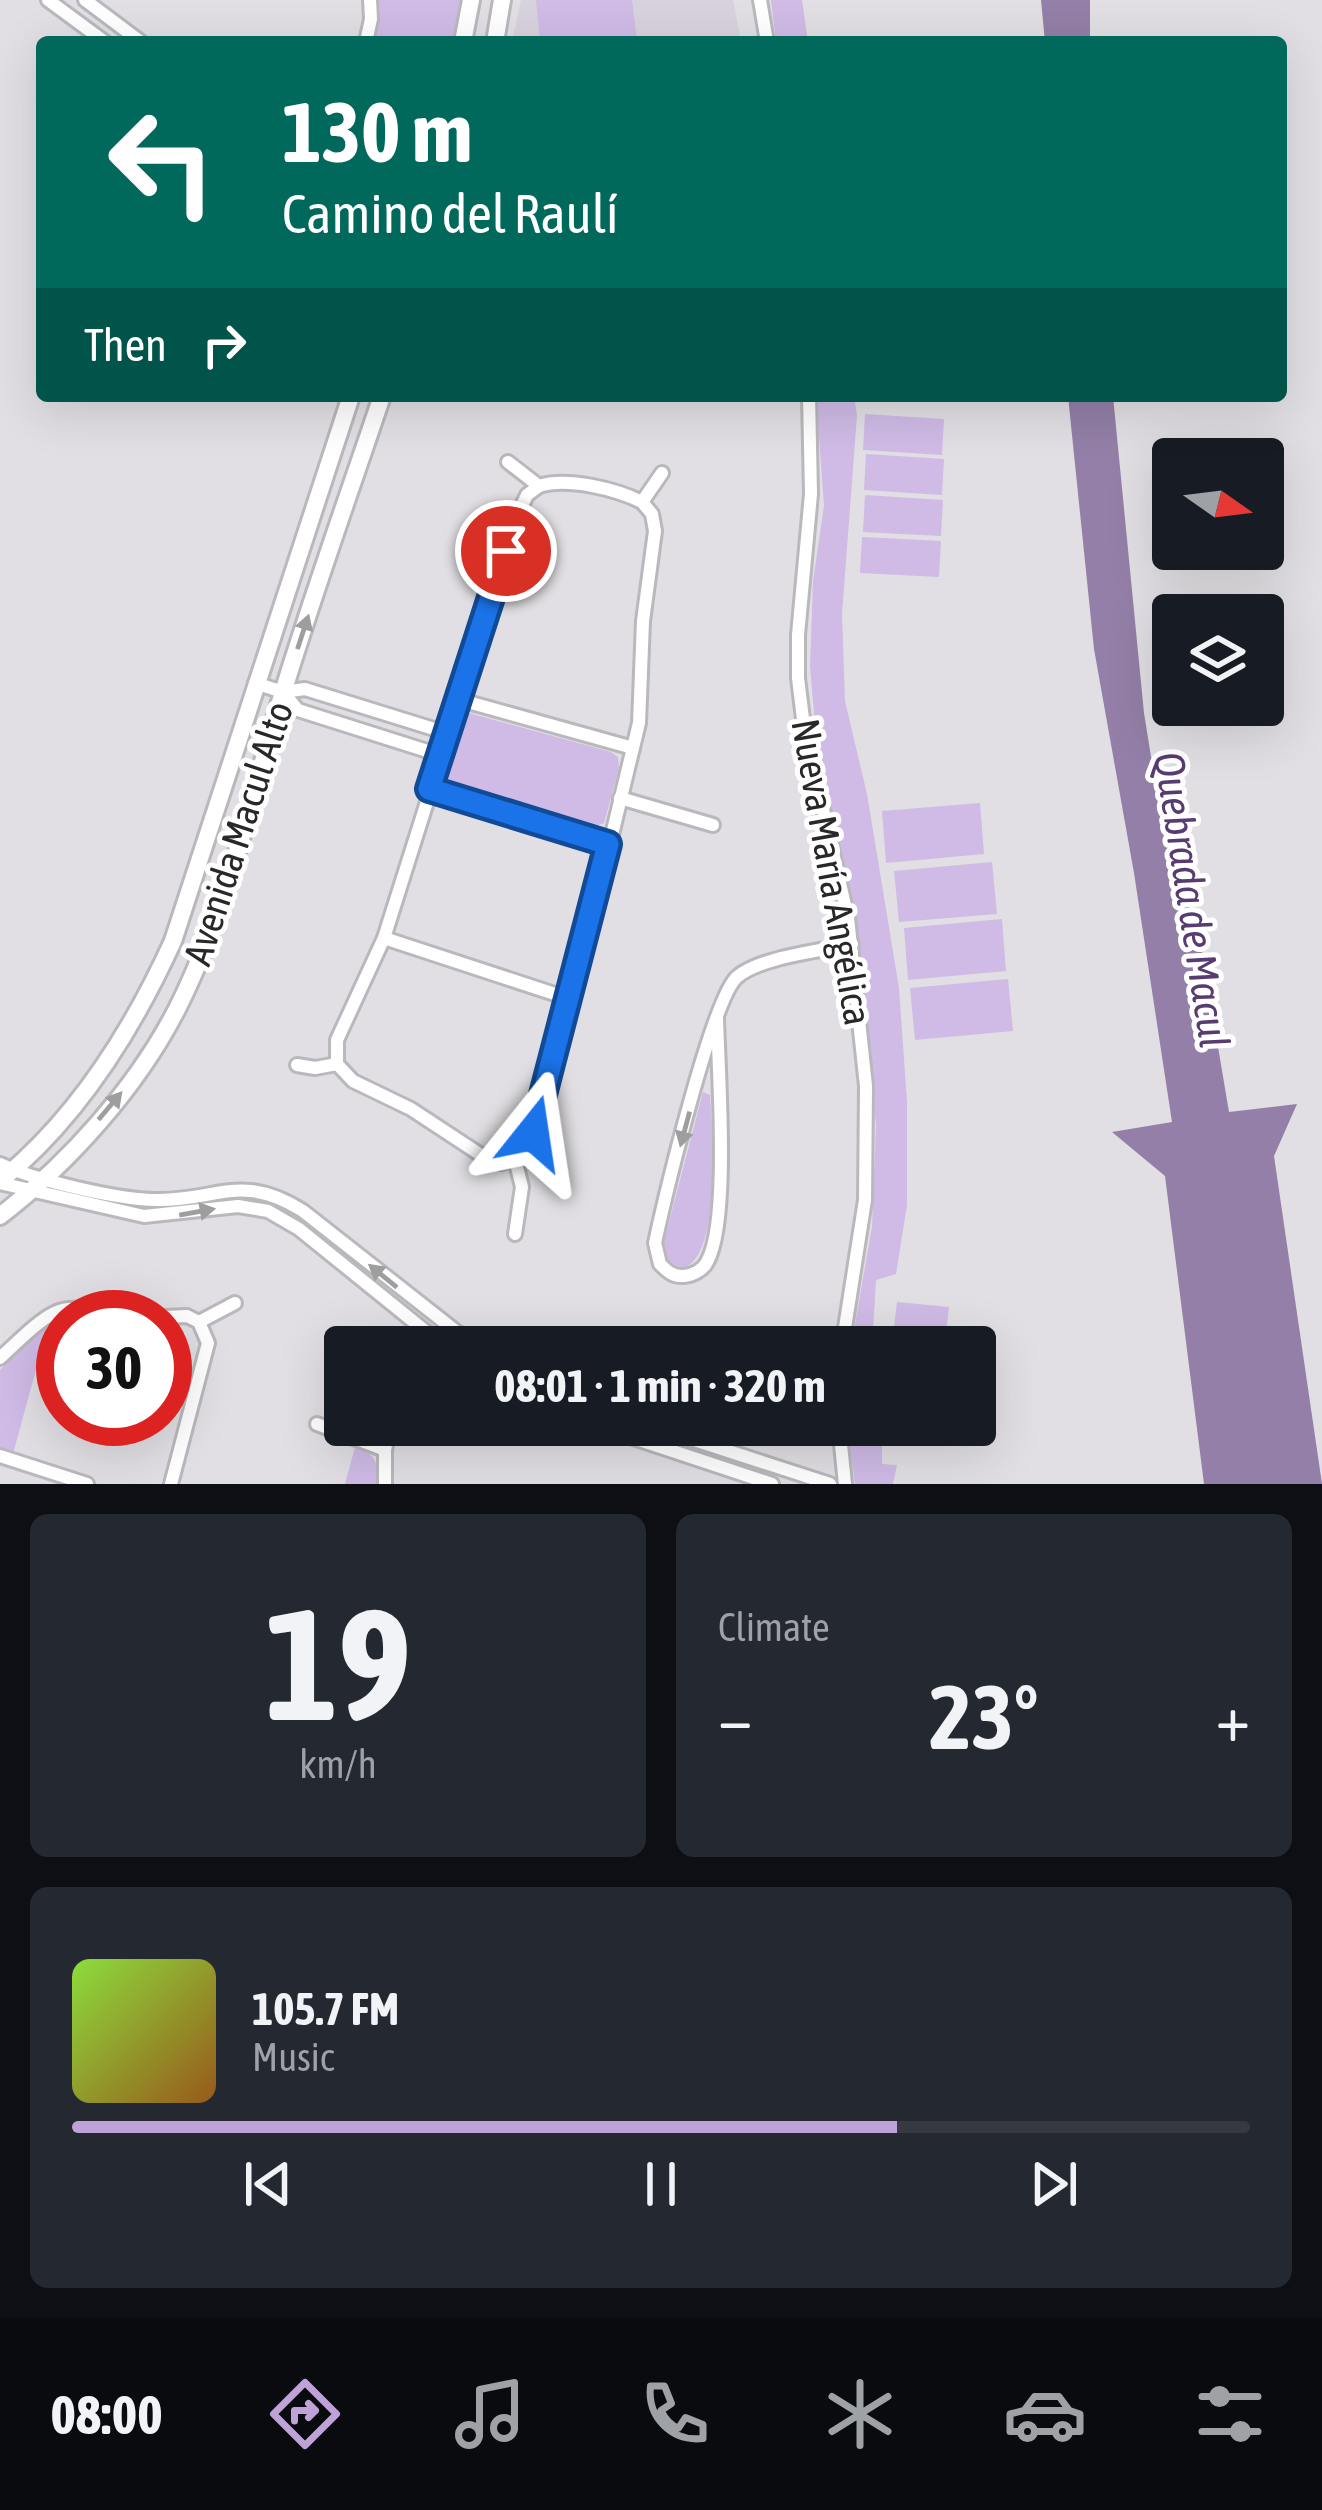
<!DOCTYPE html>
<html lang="en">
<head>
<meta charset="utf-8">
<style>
  :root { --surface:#171b24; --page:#242831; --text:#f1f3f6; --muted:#9ea1a6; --line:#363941; --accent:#bea2d8 }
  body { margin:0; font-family:"Asap Condensed",sans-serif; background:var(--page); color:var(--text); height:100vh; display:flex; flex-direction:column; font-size:45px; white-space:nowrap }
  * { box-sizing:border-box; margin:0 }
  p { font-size:39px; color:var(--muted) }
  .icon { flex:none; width:66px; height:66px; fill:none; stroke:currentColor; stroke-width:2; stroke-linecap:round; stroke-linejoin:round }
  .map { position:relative; height:1484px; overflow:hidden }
  .sheet { display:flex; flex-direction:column; gap:30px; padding:30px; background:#0d0f14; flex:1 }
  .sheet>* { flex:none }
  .hud { position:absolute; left:36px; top:36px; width:1251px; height:366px; border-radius:12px; box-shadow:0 12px 48px #0002; background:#00695c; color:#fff; overflow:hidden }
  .needle { width:78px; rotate:104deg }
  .fabs { position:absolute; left:1152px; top:438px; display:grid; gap:24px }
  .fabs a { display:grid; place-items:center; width:132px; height:132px; border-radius:12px; background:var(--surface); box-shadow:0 12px 48px #0002; font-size:60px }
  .speed { position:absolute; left:36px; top:1290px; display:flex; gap:24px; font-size:60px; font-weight:700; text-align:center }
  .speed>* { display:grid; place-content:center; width:156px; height:156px; border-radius:50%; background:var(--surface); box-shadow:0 12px 48px #0002; line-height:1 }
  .speed .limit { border:18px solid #d22; background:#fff; color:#111 }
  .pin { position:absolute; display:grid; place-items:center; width:102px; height:102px; color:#fff; margin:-51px; border:6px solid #fff; border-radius:50%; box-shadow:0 3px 12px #0007 }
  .me { position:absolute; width:132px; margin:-66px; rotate:15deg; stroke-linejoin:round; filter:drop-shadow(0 0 9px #0008) }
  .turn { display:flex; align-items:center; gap:42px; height:252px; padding:0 48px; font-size:54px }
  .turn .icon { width:156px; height:156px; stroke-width:2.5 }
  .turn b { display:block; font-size:84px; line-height:102px }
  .then { display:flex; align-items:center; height:114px; padding:0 48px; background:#0003; gap:24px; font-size:45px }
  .big { font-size:90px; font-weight:700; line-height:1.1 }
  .sheet .tile { flex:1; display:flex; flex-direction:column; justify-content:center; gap:18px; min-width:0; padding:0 42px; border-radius:18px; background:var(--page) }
  .sheet .dial { align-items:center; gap:0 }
  .dial b { font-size:156px; line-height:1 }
  .song { display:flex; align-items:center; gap:36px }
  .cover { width:144px; height:144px; border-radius:18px; background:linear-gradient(135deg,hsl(90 70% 55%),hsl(30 70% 35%)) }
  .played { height:12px; border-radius:6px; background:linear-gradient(90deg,var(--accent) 70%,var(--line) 70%) }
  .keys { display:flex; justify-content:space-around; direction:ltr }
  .heat { display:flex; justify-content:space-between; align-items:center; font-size:66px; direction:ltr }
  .sheet .tiles { flex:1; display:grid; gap:30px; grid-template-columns:1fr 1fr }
  .tile:last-child { grid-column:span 2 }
  .trip { position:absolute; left:324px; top:1326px; width:672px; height:120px; border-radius:12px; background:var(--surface); box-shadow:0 12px 48px #0002; font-weight:700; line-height:120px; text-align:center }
  .tab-bar { display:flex; height:192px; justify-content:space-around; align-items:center; background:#090b0e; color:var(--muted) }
  .tab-bar .icon { width:84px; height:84px }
  .tab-bar .current { color:var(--accent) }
  .tab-bar b { font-size:54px; color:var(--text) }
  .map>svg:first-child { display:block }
  .built { fill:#d8d2de }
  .green { fill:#cfbbe6 }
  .water { fill:#937fa7 }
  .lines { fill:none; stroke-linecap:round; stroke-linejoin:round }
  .street-casing { stroke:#bab8bc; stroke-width:18 }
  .secondary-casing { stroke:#bab8bc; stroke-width:22 }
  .street { stroke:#fff; stroke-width:12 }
  .secondary { stroke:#fff; stroke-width:16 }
  .oneway { fill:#9f9e9f }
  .route-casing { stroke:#114b97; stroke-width:30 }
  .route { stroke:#1a73e8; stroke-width:21 }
  .labels { text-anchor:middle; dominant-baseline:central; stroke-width:10; stroke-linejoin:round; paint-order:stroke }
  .street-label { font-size:39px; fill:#292829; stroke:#fff }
  .water-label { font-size:42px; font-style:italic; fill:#573b71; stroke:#fff }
</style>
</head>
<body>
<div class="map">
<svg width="1322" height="1484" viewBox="0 0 1322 1484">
  <rect width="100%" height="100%" fill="#e1dfe3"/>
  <polygon class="built" points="521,0 733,0 741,42 512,42"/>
  <g class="green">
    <polygon points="378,0 464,0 455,42 374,42"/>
    <polygon points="536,0 632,0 637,40 540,42"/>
    <polygon points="771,0 802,0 808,42 776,42"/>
    <polygon points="816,396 854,396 857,415 842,614 845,701 867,794 899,988 907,1102 907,1205 896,1274 876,1280 872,1347 851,1347 872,1227 876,1126 859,946 815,724 810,666 813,581 824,506"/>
    <polygon points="865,414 944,419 942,455 863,450"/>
    <polygon points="866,454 944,459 942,495 864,490"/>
    <polygon points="865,495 943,500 941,536 863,532"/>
    <polygon points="862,537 941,541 939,577 860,573"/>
    <polygon points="465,712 611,752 618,757 619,768 604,823 587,829 444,781 442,775 459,718"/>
    <polygon points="980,803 984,854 886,863 882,811"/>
    <polygon points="992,862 997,914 899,922 894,871"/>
    <polygon points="1002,919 1006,971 908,980 904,928"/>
    <polygon points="1008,979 1013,1031 915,1040 910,988"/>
    <path d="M703 1092 710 1095C712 1131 722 1254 684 1268L669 1263 662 1249Z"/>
    <polygon points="897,1302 949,1307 946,1332 894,1326"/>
    <polygon points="41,1326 47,1329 13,1454 0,1448 0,1370"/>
    <polygon points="847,1425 882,1425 882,1464 897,1465 893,1484 855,1484"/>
    <path d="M355 1447C377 1454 377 1462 379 1484H345Z"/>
  </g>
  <g class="water">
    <polygon points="1041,0 1090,0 1090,42 1045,42"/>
    <polygon points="1068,396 1113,396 1144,713 1158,800 1202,952 1229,1112 1297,1104 1274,1156 1322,1484 1204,1484 1165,1176 1112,1132 1172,1122 1134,873 1094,649"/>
  </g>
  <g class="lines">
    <defs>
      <g id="street">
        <polyline points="48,0 105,42"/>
        <polyline points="85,0 141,42"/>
        <polyline points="760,0 767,42"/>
        <polyline points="366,42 371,19 370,0"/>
        <polyline points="809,396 811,494 798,635 798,678 804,727 848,918 866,1086 865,1200 842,1347"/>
        <polyline points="508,462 539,486"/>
        <path d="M539 486C567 477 616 489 642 502"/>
        <polyline points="642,502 662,473"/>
        <polyline points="255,683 283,692 305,689 447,733"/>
        <polyline points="283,692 298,710 440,755"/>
        <polyline points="457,699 633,748"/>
        <polyline points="429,789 608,845"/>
        <polyline points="620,798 713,825"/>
        <polyline points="384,938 570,999"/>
        <path d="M717 1017C718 1068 730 1222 707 1262 703 1270 693 1275 684 1276 673 1277 667 1271 660 1264L655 1243C664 1201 712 999 737 977 760 957 821 951 852 944"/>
        <polyline points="337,1064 337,1040 384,938 518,514 527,495 539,486"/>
        <polyline points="337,1064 353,1081 411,1109 487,1159 501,1163 515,1159"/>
        <polyline points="297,1065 315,1068 337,1064"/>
        <polyline points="515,1159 526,1148 534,1133 586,942 639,723 643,621 655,531 652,514 642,502"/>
        <path d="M0 1164C34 1180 119 1200 157 1200 217 1201 241 1172 303 1211L476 1347"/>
        <polyline points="0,1183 144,1216 238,1206 268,1211 299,1229 445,1347"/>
        <polyline points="515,1234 522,1187 515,1159"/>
        <polyline points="165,1317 187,1316 199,1322 208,1343 171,1484"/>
        <polyline points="199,1322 235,1303"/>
        <polyline points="414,1347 419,1328"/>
        <path d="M0 1358C69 1293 54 1308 141 1317"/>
        <polyline points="317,1424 385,1450"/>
        <polyline points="594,1425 772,1484"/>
        <polyline points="648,1425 830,1484"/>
        <polyline points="839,1425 845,1484"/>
        <polyline points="0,1456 87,1484"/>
        <polyline points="385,1484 385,1450 390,1425"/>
      </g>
      <g id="secondary">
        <polyline points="463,42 471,0"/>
        <polyline points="495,42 502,0"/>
        <path d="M0 1181C78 1118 132 1031 173 941L351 396"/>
        <path d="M0 1216C69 1163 137 1087 177 1009 226 912 250 802 281 699 312 597 348 497 382 396"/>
      </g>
    </defs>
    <use href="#street" class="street-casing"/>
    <use href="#secondary" class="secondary-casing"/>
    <use href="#street" class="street"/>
    <use href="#secondary" class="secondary"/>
  </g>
  <defs><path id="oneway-solid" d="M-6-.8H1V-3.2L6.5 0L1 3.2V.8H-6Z" transform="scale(3)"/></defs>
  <g class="oneway">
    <use href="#oneway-solid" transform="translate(303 632) rotate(-72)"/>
    <use href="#oneway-solid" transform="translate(110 1106) rotate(-50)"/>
    <use href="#oneway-solid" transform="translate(685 1129) rotate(105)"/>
    <use href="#oneway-solid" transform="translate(197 1212) rotate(-10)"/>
    <use href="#oneway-solid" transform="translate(383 1276) rotate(-141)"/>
  </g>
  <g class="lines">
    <defs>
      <polyline id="route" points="506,551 429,789 608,844 533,1133"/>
    </defs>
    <use href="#route" class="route-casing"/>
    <use href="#route" class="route"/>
  </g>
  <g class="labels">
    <g class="street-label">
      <text transform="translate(238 833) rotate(-72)">Avenida Macul Alto</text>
      <text transform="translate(832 872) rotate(80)">Nueva María Angélica</text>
    </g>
    <g class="water-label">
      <text transform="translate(1192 900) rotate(81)">Quebrada de Macul</text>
    </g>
  </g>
</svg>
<div class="fabs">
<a><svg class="needle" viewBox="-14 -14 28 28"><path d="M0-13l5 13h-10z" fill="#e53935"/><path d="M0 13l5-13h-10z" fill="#9ea1a6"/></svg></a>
<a><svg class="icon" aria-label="layers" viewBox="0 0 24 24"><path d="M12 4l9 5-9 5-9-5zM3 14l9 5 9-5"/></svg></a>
</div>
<div class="speed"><div class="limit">30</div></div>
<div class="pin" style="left:506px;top:551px;background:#d93025"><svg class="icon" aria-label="arrive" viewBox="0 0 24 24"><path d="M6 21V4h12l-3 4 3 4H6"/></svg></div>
<svg class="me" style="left:533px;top:1133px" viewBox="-20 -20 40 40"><path d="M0-17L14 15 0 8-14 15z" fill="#1a73e8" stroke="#fff" stroke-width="4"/></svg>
<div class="trip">08:01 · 1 min · 320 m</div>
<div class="hud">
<div class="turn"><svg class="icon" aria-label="left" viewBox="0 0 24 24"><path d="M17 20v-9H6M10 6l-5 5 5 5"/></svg><div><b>130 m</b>Camino del Raulí</div></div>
<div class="then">Then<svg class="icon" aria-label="right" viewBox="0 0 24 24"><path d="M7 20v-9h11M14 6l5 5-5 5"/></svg></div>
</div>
</div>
<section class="sheet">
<div class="tiles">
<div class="tile dial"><b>19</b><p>km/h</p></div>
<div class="tile"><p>Climate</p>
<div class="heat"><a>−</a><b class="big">23°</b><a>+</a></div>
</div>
<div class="tile">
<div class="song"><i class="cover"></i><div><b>105.7 FM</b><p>Music</p></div></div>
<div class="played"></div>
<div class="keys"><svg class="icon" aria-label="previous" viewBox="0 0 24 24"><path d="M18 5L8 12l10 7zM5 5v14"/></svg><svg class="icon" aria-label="pause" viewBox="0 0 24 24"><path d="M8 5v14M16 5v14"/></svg><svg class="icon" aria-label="next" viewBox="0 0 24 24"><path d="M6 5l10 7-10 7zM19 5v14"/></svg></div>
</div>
</div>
</section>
<nav class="tab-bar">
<b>08:00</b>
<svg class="icon current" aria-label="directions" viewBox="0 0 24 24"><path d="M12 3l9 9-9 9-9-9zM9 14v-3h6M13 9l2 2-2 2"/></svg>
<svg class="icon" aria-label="music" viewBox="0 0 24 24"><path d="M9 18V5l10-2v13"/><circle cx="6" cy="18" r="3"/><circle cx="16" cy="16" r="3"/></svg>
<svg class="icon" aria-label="phone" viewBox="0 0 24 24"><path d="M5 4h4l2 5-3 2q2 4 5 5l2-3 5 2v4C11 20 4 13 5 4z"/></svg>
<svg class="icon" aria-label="climate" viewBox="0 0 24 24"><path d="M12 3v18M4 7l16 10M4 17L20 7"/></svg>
<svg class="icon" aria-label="car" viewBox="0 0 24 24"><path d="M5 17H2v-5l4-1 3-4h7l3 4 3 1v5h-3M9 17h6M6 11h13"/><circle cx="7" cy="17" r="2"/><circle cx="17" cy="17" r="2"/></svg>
<svg class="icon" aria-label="filters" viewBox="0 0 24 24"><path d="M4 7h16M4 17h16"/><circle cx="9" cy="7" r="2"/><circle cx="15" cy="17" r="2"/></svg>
</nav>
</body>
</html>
